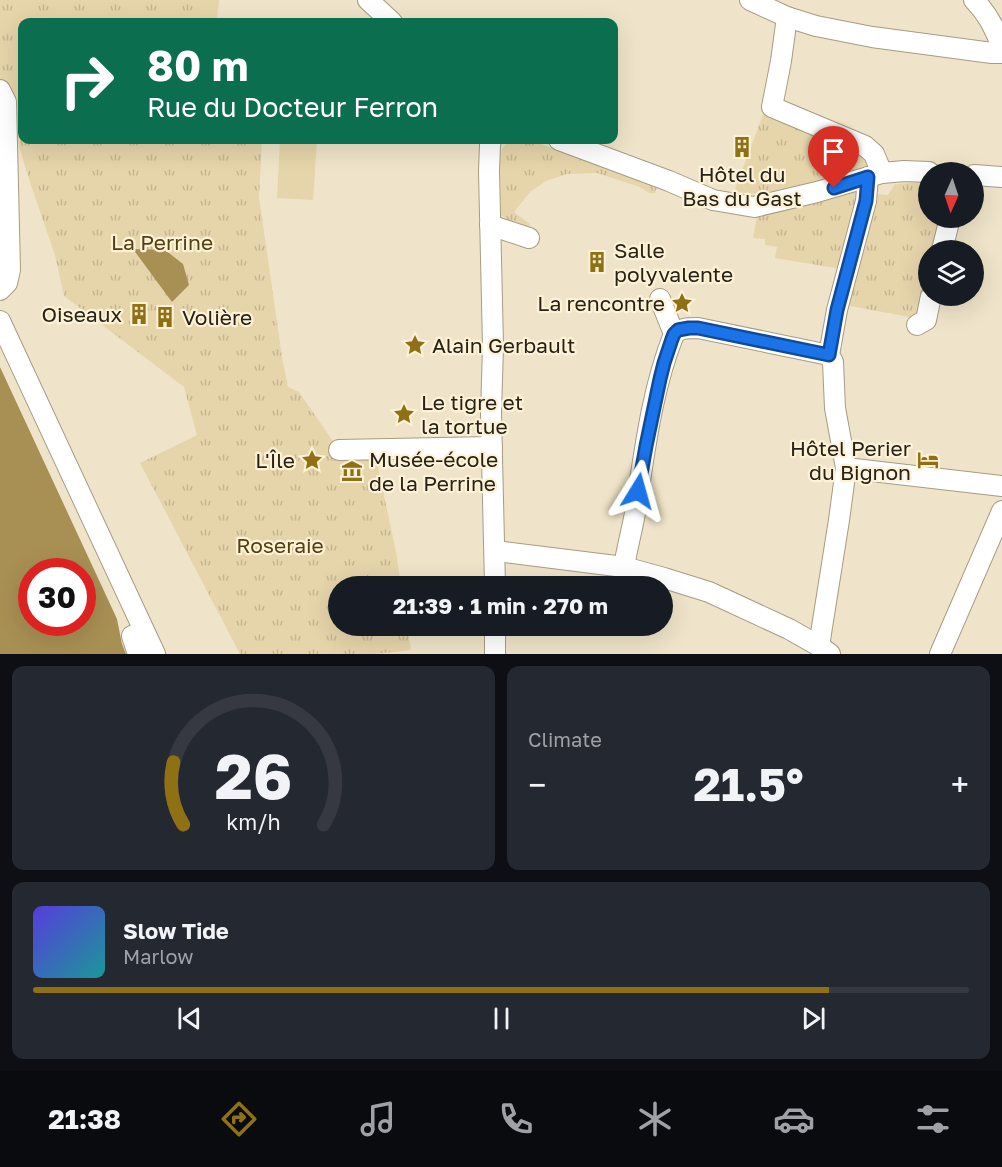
<!DOCTYPE html>
<html lang="en">
<head>
<meta charset="utf-8">
<style>
  :root { --surface:#171b24; --page:#242831; --text:#f1f3f6; --muted:#9ea1a6; --line:#363941; --accent:#8f7014 }
  body { margin:0; font-family:"Golos Text",sans-serif; background:var(--page); color:var(--text); height:100vh; display:flex; flex-direction:column; font-size:22px; white-space:nowrap }
  * { box-sizing:border-box; margin:0 }
  p { font-size:20px; color:var(--muted) }
  .icon { flex:none; width:33px; height:33px; fill:none; stroke:currentColor; stroke-width:2; stroke-linecap:round; stroke-linejoin:round }
  .map { position:relative; height:654px; overflow:hidden }
  .drawer { display:flex; flex-direction:column; gap:12px; padding:12px; background:#0d0f14; flex:1 }
  .drawer>* { flex:none }
  .banner { position:absolute; left:18px; top:18px; width:600px; height:126px; border-radius:12px; box-shadow:0 6px 24px #0002; background:#0b6e4f; color:#fff; overflow:hidden }
  .needle { width:39px; rotate:183deg }
  .controls { position:absolute; left:918px; top:162px; display:grid; gap:12px }
  .controls a { display:grid; place-items:center; width:66px; height:66px; border-radius:50%; background:var(--surface); box-shadow:0 6px 24px #0002; font-size:30px }
  .speed { position:absolute; left:18px; top:558px; display:flex; gap:12px; font-size:30px; font-weight:700; text-align:center }
  .speed>* { display:grid; place-content:center; width:78px; height:78px; border-radius:50%; background:var(--surface); box-shadow:0 6px 24px #0002; line-height:1 }
  .speed .limit { border:9px solid #d22; background:#fff; color:#111 }
  .pin { position:absolute; display:grid; place-items:center; width:51px; height:51px; color:#fff; margin:-62px -26px; border-radius:50% 50% 50% 0; rotate:-45deg; box-shadow:0 0 6px #0007 }
  .pin .icon { rotate:45deg }
  .me { position:absolute; width:66px; margin:-33px; rotate:8deg; stroke-linejoin:round; filter:drop-shadow(0 0 4px #0008) }
  .turn { display:flex; align-items:center; gap:21px; height:126px; padding:0 30px; font-size:27px }
  .turn .icon { width:78px; height:78px; stroke-width:2.5 }
  .turn b { display:block; font-size:42px; line-height:51px }
  .big { font-size:45px; font-weight:700; line-height:1.1 }
  .drawer .widget { flex:1; display:flex; flex-direction:column; justify-content:center; gap:9px; min-width:0; padding:0 21px; border-radius:12px; background:var(--page) }
  .drawer .dial { align-items:center; gap:0 }
  .dial svg { height:156px; overflow:visible; fill:none; stroke:var(--line); stroke-width:7; stroke-linecap:round; text-anchor:middle }
  .dial text { fill:var(--text); stroke:none }
  .song { display:flex; align-items:center; gap:18px }
  .cover { width:72px; height:72px; border-radius:9px; background:linear-gradient(135deg,hsl(250 70% 55%),hsl(180 70% 35%)) }
  .played { height:6px; border-radius:3px; background:linear-gradient(90deg,var(--accent) 85%,var(--line) 85%) }
  .keys { display:flex; justify-content:space-around; direction:ltr }
  .heat { display:flex; justify-content:space-between; align-items:center; font-size:33px; direction:ltr }
  .drawer .tiles { flex:1; display:grid; gap:12px; grid-template-columns:1fr 1fr }
  .widget:last-child { grid-column:span 2 }
  .trip { position:absolute; left:328px; top:576px; width:345px; height:60px; border-radius:30px; background:var(--surface); box-shadow:0 6px 24px #0002; font-weight:700; line-height:60px; text-align:center }
  .tab-bar { display:flex; height:96px; justify-content:space-around; align-items:center; background:#090b0e; color:var(--muted) }
  .tab-bar .icon { width:42px; height:42px }
  .tab-bar .on { color:var(--accent) }
  .tab-bar b { font-size:27px; color:var(--text) }
  .map>svg:first-child { display:block }
  .green { fill:#e6d4aa }
  .park { fill:url(#park-tufts) }
  .water { fill:#a89054; fill-rule:evenodd }
  .lines { fill:none; stroke-linecap:round; stroke-linejoin:round }
  .minor-casing { stroke:#a79c83; stroke-width:22 }
  .minor { stroke:#fff; stroke-width:20 }
  .route-casing { stroke:#114b97; stroke-width:15 }
  .route { stroke:#1a73e8; stroke-width:10 }
  .labels { text-anchor:middle; dominant-baseline:central; stroke-width:4.5; stroke-linejoin:round; paint-order:stroke }
  .poi-label { font-size:21px; fill:#262218; stroke:#fdf1d6; text-anchor:start }
  .park-label { font-size:21px; fill:#534111; stroke:#fdf1d6 }
</style>
</head>
<body>
<div class="map">
<svg width="1002" height="654" viewBox="0 0 1002 654">
  <defs>
    <pattern id="park-tufts" width="24" height="20" patternUnits="userSpaceOnUse" patternTransform="scale(1.5)"><rect width="24" height="20" fill="#e6d4aa"/><path d="M3 7l-1-3M5 7V3M7 7l1-3M15 17l-1-3M17 17v-4M19 17l1-3" fill="none" stroke="#c5b692"/></pattern>
  </defs>
  <rect width="100%" height="100%" fill="#efe4c9"/>
  <polygon class="green" points="280,140 317,140 313,200 277,198"/>
  <g class="park">
    <polygon points="0,0 219,0 217,19 246,22 22,22 22,140 262,140 259,197 282,357 288,387 299,392 339,450 375,453 396,552 401,586 339,586 339,626 407,626 411,650 376,654 240,654 140,463 197,435 184,387 64,296 55,255 31,185 0,86"/>
    <polygon points="764,112 867,156 869,165 868,169 876,194 888,195 895,184 928,182 928,218 957,218 948,250 928,250 928,296 931,321 845,305 854,271 775,258 777,247 765,245 765,239 753,238 761,194 734,192"/>
    <polygon points="520,140 533,141 657,188 655,193 649,193 640,187 597,173 567,174 546,181 530,192 514,212 530,224 526,231 501,215 500,160 502,149 508,141"/>
  </g>
  <g class="water">
    <polygon points="133,249 165,250 183,264 189,285 172,302"/>
    <path d="M0 367 117 619 122 644 126 654H0ZM32 572H82V622H32Z"/>
  </g>
  <g class="lines">
    <defs>
      <g id="minor">
        <polyline points="368,0 392,22"/>
        <polyline points="750,0 787,17 816,26 872,37 992,53 1002,53"/>
        <path d="M974 0C988 14 996 29 1002 49"/>
        <polyline points="787,17 781,61 772,107 865,146 874,154 882,173"/>
        <polyline points="0,90 6,102 10,270 7,283 0,290"/>
        <polyline points="491,140 490,145 489,171 493,346 491,414 495,586"/>
        <polyline points="559,140 669,181 713,200 754,207 817,192 882,173 904,171 929,172"/>
        <polyline points="974,175 1002,177"/>
        <polyline points="490,225 529,238"/>
        <polyline points="942,250 950,218"/>
        <polyline points="660,299 674,334"/>
        <polyline points="0,321 155,654"/>
        <polyline points="917,325 926,320 931,296"/>
        <path d="M674 334C680 328 688 328 698 328L829 355"/>
        <polyline points="829,355 837,310 866,201 868,177"/>
        <polyline points="339,450 492,447"/>
        <polyline points="846,468 1002,486"/>
        <polyline points="496,551 624,567 664,578 709,592 789,629 819,646 830,654"/>
        <path d="M624 567C627 547 633 527 636 507 645 449 652 389 674 334"/>
        <polyline points="819,646 839,520 846,468 835,408 833,362 829,355"/>
        <polyline points="138,654 132,636 144,631"/>
        <polyline points="495,654 495,626"/>
        <polyline points="940,654 1002,511"/>
      </g>
    </defs>
    <use href="#minor" class="minor-casing"/>
    <use href="#minor" class="minor"/>
  </g>
  <g class="lines">
    <defs>
      <polyline id="route" points="638,491 646,446 660,379 664,363 672,339 674,334 678,330 689,328 698,328 829,355 837,310 866,201 868,177 834,188"/>
    </defs>
    <use href="#route" class="route-casing"/>
    <use href="#route" class="route"/>
  </g>
  <defs>
    <symbol id="building-bare" viewBox="-9 -9 18 18"><path d="M-4-6H4V6H1V3H-1V6H-4ZM-2.5-4.3h1.7v1.8h-1.7ZM.8-4.3h1.7v1.8H.8ZM-2.5-1h1.7V.8h-1.7ZM.8-1h1.7V.8H.8Z" fill="#8f7014" stroke="#fdf1d6" stroke-width="2.5" paint-order="stroke"/></symbol>
    <symbol id="sight-bare" viewBox="-9 -9 18 18"><path d="M0-6L1.8-2.2L6-1.7L2.9 1.2L3.7 5.4L0 3.3L-3.7 5.4L-2.9 1.2L-6-1.7L-1.8-2.2Z" fill="#8f7014" stroke="#fdf1d6" stroke-width="2.5" paint-order="stroke"/></symbol>
    <symbol id="hotel-bare" viewBox="-9 -9 18 18"><path d="M-6-4.5h1.5V1H6V5H4.5V3h-9V5H-6ZM-4 0a1.8 1.8 0 1 1 3.6 0ZM.5 0V-2.5h3Q6-2.5 6 0Z" fill="#8f7014" stroke="#fdf1d6" stroke-width="2.5" paint-order="stroke"/></symbol>
    <symbol id="museum-bare" viewBox="-9 -9 18 18"><path d="M0-6L6-3V-2H-6V-3ZM-5-1h2V3h-2ZM-1-1h2V3h-2ZM3-1h2V3H3ZM-6 4H6V6H-6Z" fill="#8f7014" stroke="#fdf1d6" stroke-width="2.5" paint-order="stroke"/></symbol>
  </defs>
  <g fill-rule="evenodd">
    <use href="#building-bare" x="727" y="132" width="30" height="30"/>
    <use href="#building-bare" x="582" y="247" width="30" height="30"/>
    <use href="#sight-bare" x="667" y="288" width="30" height="30"/>
    <use href="#building-bare" x="124" y="299" width="30" height="30"/>
    <use href="#building-bare" x="150" y="302" width="30" height="30"/>
    <use href="#sight-bare" x="400" y="330" width="30" height="30"/>
    <use href="#sight-bare" x="389" y="399" width="30" height="30"/>
    <use href="#sight-bare" x="297" y="445" width="30" height="30"/>
    <use href="#hotel-bare" x="913" y="445" width="30" height="30"/>
    <use href="#museum-bare" x="337" y="456" width="30" height="30"/>
  </g>
  <g class="labels">
    <g class="poi-label">
      <text x="742" y="174" text-anchor="middle">Hôtel du<tspan x="742" dy="24">Bas du Gast</tspan></text>
      <text x="614" y="250">Salle<tspan x="614" dy="24">polyvalente</tspan></text>
      <text x="665" y="303" text-anchor="end">La rencontre</text>
      <text x="122" y="314" text-anchor="end">Oiseaux</text>
      <text x="182" y="317">Volière</text>
      <text x="432" y="345">Alain Gerbault</text>
      <text x="421" y="402">Le tigre et<tspan x="421" dy="24">la tortue</tspan></text>
      <text x="911" y="448" text-anchor="end">Hôtel Perier<tspan x="911" dy="24">du Bignon</tspan></text>
      <text x="369" y="459">Musée-école<tspan x="369" dy="24">de la Perrine</tspan></text>
      <text x="295" y="460" text-anchor="end">L'Île</text>
    </g>
    <g class="park-label">
      <text x="162" y="242">La Perrine</text>
      <text x="280" y="545">Roseraie</text>
    </g>
  </g>
</svg>
<div class="controls">
<a><svg class="needle" viewBox="-14 -14 28 28"><path d="M0-13l5 13h-10z" fill="#e53935"/><path d="M0 13l5-13h-10z" fill="#9ea1a6"/></svg></a>
<a><svg class="icon" aria-label="layers" viewBox="0 0 24 24"><path d="M12 4l9 5-9 5-9-5zM3 14l9 5 9-5"/></svg></a>
</div>
<div class="speed"><div class="limit">30</div></div>
<div class="pin" style="left:834px;top:188px;background:#d93025"><svg class="icon" aria-label="arrive" viewBox="0 0 24 24"><path d="M6 21V4h12l-3 4 3 4H6"/></svg></div>
<svg class="me" style="left:638px;top:491px" viewBox="-20 -20 40 40"><path d="M0-17L14 15 0 8-14 15z" fill="#1a73e8" stroke="#fff" stroke-width="4"/></svg>
<div class="trip">21:39 · 1 min · 270 m</div>
<div class="banner">
<div class="turn"><svg class="icon" aria-label="right" viewBox="0 0 24 24"><path d="M7 20v-9h11M14 6l5 5-5 5"/></svg><div><b>80 m</b>Rue du Docteur Ferron</div></div>
</div>
</div>
<section class="drawer">
<div class="tiles">
<div class="widget dial"><svg viewBox="0 0 100 80">
<path d="M14 69A42 42 0 1 1 86 69"/>
<path d="M14 69A42 42 0 0 1 9 37" stroke="#8f7014"/>
<text x="50" y="56" font-size="32" font-weight="700">26</text>
<text x="50" y="72" font-size="11">km/h</text>
</svg></div>
<div class="widget"><p>Climate</p>
<div class="heat"><a>−</a><b class="big">21.5°</b><a>+</a></div>
</div>
<div class="widget">
<div class="song"><i class="cover"></i><div><b>Slow Tide</b><p>Marlow</p></div></div>
<div class="played"></div>
<div class="keys"><svg class="icon" aria-label="previous" viewBox="0 0 24 24"><path d="M18 5L8 12l10 7zM5 5v14"/></svg><svg class="icon" aria-label="pause" viewBox="0 0 24 24"><path d="M8 5v14M16 5v14"/></svg><svg class="icon" aria-label="next" viewBox="0 0 24 24"><path d="M6 5l10 7-10 7zM19 5v14"/></svg></div>
</div>
</div>
</section>
<nav class="tab-bar">
<b>21:38</b>
<svg class="icon on" aria-label="directions" viewBox="0 0 24 24"><path d="M12 3l9 9-9 9-9-9zM9 14v-3h6M13 9l2 2-2 2"/></svg>
<svg class="icon" aria-label="music" viewBox="0 0 24 24"><path d="M9 18V5l10-2v13"/><circle cx="6" cy="18" r="3"/><circle cx="16" cy="16" r="3"/></svg>
<svg class="icon" aria-label="phone" viewBox="0 0 24 24"><path d="M5 4h4l2 5-3 2q2 4 5 5l2-3 5 2v4C11 20 4 13 5 4z"/></svg>
<svg class="icon" aria-label="climate" viewBox="0 0 24 24"><path d="M12 3v18M4 7l16 10M4 17L20 7"/></svg>
<svg class="icon" aria-label="car" viewBox="0 0 24 24"><path d="M5 17H2v-5l4-1 3-4h7l3 4 3 1v5h-3M9 17h6M6 11h13"/><circle cx="7" cy="17" r="2"/><circle cx="17" cy="17" r="2"/></svg>
<svg class="icon" aria-label="filters" viewBox="0 0 24 24"><path d="M4 7h16M4 17h16"/><circle cx="9" cy="7" r="2"/><circle cx="15" cy="17" r="2"/></svg>
</nav>
</body>
</html>
